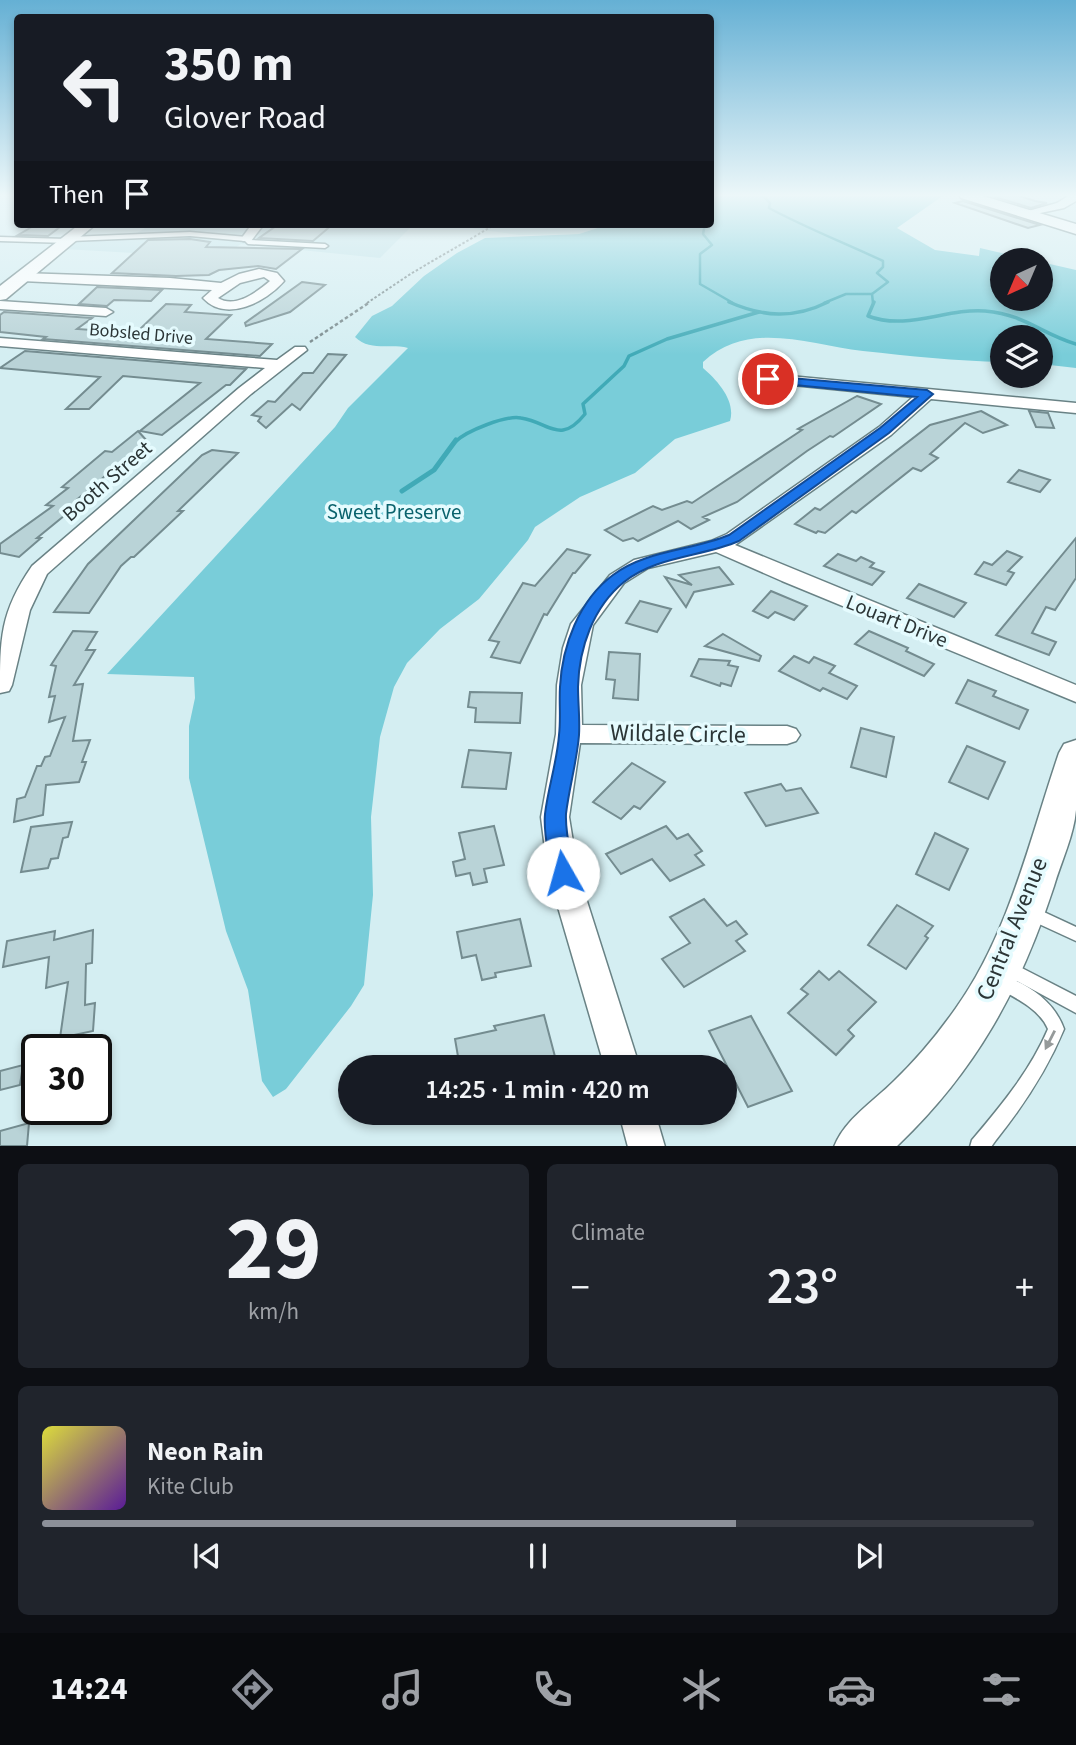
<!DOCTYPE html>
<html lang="en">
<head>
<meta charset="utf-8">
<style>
  :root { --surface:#171b24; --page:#20242c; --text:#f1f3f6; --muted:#9ea1a6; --line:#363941; --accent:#8c9099 }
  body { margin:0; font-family:"Source Sans 3",sans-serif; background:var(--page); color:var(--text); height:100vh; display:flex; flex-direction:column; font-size:26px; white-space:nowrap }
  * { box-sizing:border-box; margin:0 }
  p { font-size:23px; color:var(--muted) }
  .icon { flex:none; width:38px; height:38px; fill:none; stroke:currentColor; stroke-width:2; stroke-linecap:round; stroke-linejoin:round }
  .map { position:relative; height:1146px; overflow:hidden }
  .details { display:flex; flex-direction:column; gap:18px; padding:18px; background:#0d0f14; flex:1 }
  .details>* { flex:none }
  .guide { position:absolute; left:14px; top:14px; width:700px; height:214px; border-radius:7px; box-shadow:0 4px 10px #0003; background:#171b24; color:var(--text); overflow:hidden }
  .needle { width:46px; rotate:224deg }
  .buttons { position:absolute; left:990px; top:248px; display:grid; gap:14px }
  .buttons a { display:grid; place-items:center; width:63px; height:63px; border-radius:50%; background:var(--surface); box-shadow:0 4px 10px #0003; font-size:35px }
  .speed { position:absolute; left:21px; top:1034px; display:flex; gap:14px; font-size:35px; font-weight:700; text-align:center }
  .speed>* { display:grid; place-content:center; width:91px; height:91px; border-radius:50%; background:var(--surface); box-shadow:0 4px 10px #0003; line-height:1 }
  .speed .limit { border:4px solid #111; border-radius:10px; background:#fff; color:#111 }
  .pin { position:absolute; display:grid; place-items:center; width:60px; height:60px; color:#fff; margin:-30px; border:4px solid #fff; border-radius:50%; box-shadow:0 2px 7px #0007 }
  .me { position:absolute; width:77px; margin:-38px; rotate:353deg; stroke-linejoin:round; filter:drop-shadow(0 0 5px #0008) }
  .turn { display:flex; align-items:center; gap:24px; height:147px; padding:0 35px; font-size:32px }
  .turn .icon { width:91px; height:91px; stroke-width:2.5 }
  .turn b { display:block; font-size:49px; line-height:60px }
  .then { display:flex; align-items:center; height:66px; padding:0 35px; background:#0003; gap:14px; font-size:26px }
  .big { font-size:52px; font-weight:600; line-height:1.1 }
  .details .card { flex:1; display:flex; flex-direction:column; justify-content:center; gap:10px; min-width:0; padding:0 24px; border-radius:10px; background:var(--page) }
  .details .dial { align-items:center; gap:0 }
  .dial b { font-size:91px; line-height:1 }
  .song { display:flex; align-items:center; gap:21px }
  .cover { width:84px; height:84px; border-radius:10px; background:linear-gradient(135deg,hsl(60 70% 55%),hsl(270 70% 35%)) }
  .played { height:7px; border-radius:4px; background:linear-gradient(90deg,var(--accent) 70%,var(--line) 70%) }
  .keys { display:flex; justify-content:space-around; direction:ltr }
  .heat { display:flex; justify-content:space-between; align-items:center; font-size:38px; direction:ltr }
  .details .tiles { flex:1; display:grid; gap:18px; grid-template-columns:1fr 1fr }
  .card:last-child { grid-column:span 2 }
  .trip { position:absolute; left:338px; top:1055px; width:399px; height:70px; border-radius:35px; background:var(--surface); box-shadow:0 4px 10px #0003; font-weight:600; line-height:70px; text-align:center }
  .dock { display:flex; height:112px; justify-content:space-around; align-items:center; background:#090b0e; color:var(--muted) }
  .dock .icon { width:49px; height:49px }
  .dock .selected { color:var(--accent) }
  .dock b { font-size:32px; color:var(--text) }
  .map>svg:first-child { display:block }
  .built { fill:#bfe2e8 }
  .green { fill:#79cdd9 }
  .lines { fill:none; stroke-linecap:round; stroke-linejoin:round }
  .stream-far2 { stroke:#40aab7; stroke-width:2.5 }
  .stream-far1 { stroke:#40aab7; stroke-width:3.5 }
  .stream { stroke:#40aab7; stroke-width:5 }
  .building { fill:#b9d3d7; stroke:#748c90; stroke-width:2 }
  .lane-casing { stroke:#698285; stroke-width:3 }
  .street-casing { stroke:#698285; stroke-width:3 }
  .secondary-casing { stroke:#698285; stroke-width:3 }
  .path-far1 { stroke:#77888b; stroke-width:2; stroke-dasharray:2.5 2; stroke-linecap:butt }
  .path { stroke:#77888b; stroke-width:2.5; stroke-dasharray:3.5 2.5; stroke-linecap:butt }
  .lane { fill:#fff; fill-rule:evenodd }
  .street { fill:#fff; fill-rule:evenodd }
  .secondary { fill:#fff; fill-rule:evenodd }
  .oneway { fill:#959a9a }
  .route { fill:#1a73e8; stroke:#114b97; stroke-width:2 }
  .labels { text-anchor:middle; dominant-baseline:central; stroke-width:7; stroke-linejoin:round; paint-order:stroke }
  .far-street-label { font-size:18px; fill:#2b3536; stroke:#e5fbfe }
  .street-label { font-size:21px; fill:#2b3536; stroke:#e5fbfe }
  .park-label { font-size:21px; fill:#0a636d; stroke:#e5fbfe }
  .near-street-label { font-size:24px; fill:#2b3536; stroke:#e5fbfe }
</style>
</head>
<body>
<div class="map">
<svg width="1076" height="1147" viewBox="0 0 1076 1147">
  <rect width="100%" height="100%" fill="#d4eef2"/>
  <g class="built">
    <polygon points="152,224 414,224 380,258 241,244 221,258 64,249 78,237 132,236"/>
    <polygon points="441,224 610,224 579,234 519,235"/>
  </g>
  <path class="green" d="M711 195H944L897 228 935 250 979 256 980 248 1036 261H1003V299H1041V262L1076 270V368L1041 364V338H1003V362C956 361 909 356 863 351 809 345 749 319 703 362V368C718 381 736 401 730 421L675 439 635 473 580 497 535 527 528 540 479 599 440 629 407 663 394 687 380 737 371 817 373 895 364 985 351 1006 286 1089 273 1097 262 1081 248 990 226 931 189 778V726L195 698 194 677 107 674 335 427 348 408 408 348C391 343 370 352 355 337L372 316 392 306 424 276 457 253 485 238 579 234 610 224H710Z"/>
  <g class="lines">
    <g class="stream-far2">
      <path d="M762 195 770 203 769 208C806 228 845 243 883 261V267L877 273 888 282 872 294 873 303"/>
      <polyline points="710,196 713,195"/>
      <polyline points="705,224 703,234 712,245 700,254 700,284 733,303"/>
      <polyline points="824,303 846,294 872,294"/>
    </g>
    <g class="stream-far1">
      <path d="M729 302C763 317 794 319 828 302"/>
      <path d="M874 302 868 316C907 331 946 308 985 311 1027 315 1041 334 1076 344"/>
      <path d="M455 442C466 431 506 415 521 418 551 423 560 445 585 414L583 404 624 366 629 356 667 339 759 312"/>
    </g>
    <polyline class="stream" points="402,491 434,470 456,440"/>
  </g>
  <g class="building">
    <polygon points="1017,195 1035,201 1047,203 1031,208 992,196"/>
    <polygon points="963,201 1040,225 1028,228 955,203"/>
    <polygon points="37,224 64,224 48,236 18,235"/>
    <polygon points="279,224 333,224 313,241 259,238"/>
    <polygon points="190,239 210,242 206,247 302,249 276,269 258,266 219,270 209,275 176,276 112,273 148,240"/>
    <polygon points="302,282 325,285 290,312 246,326 245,323"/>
    <polygon points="97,287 162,290 151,301 114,300 107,306 79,304"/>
    <polygon points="166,304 191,305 185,312 231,315 206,339 272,344 260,356 43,339 46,337 0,332 0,315 4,312 92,318 77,329 136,333"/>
    <polygon points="25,351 246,369 230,385 226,385 162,435 140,431 200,383 123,376 89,409 66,409 100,377 0,368"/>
    <polygon points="328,354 346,355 300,410 292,404 266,428 258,421 261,417 252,415 268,401 275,402 303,373 313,373"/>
    <polygon points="857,396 881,404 833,437 830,436 807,451 737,502 703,517 709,520 691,529 678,521 638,541 633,538 623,541 605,530 653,506 662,510 687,501 692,503 802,430 798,429"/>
    <polygon points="981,411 1007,425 983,433 965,423 930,454 938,458 921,471 913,468 856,513 852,511 825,533 818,531 816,533 795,524 815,508 820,510 930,425"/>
    <polygon points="1029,411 1048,413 1054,428 1036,427"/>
    <polygon points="138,431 147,441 75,501 81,502 37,538 41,538 19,557 0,553 0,544 53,506 46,505 68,488 62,487 105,451 112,452"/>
    <polygon points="212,450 238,453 178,511 183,511 134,557 131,557 121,566 89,613 54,612 88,564 202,455"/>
    <polygon points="1019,470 1050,480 1040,492 1008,482"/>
    <polygon points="1076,538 1076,578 1055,610 1046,607 1032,633 1056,642 1049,655 996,635"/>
    <polygon points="567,549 590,555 575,573 573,573 547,615 544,614 520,663 491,657 499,642 489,640 523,583 535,586"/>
    <polygon points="1007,551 1022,557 1008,571 1014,573 1006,585 975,574 984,562 992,565"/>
    <polygon points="838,554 856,561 861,557 874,563 870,567 884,572 872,585 824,566"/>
    <polygon points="719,567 733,584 694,592 686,607 665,577 692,585 679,575"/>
    <polygon points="919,584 966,603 954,617 907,598"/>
    <polygon points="771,591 807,606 794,620 775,612 768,618 753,611"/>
    <polygon points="640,601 671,609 657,632 626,623"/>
    <polygon points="73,631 97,632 86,650 95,650 74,685 83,684 73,741 90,740 82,762 86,762 79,782 46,785 43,815 14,822 17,799 25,797 37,766 41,766 45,757 50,756 65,717 49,722 55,696 49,697 56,666 51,665"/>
    <polygon points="869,631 908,648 906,651 934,664 924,676 855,644"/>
    <polygon points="723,634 761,656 759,661 705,646"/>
    <polygon points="609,652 640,654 638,700 613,698 615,680 606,679"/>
    <polygon points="794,656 809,663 814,657 835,666 829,673 857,686 847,699 823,688 820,691 779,671"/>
    <polygon points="699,659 730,661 728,665 738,667 731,686 721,683 720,686 691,676"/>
    <polygon points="968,680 996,691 993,696 1028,710 1019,729 956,703"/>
    <polygon points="470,692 522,693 520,723 475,722 476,708 468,707"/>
    <polygon points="861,728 894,737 886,777 851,767"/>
    <polygon points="967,746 1005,762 988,799 949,782"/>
    <polygon points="469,750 511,753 506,789 462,787"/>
    <polygon points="632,763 665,782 640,809 634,806 621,819 593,802"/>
    <polygon points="781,784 786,791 801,788 818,813 766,826 745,793"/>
    <polygon points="72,822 68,837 63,838 58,858 51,859 48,868 21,872 31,827"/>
    <polygon points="494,826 504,865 484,869 487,882 473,885 470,873 456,876 453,862 465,859 459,833"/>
    <polygon points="666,826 677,839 688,834 702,851 695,855 704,865 670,881 652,859 621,874 606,854"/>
    <polygon points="935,833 968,849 949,890 916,874"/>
    <polygon points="704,899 727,926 736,921 747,934 736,941 745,951 684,987 662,959 690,943 670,917"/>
    <polygon points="897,905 933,926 925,936 928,938 906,969 868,945"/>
    <polygon points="520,919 531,966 495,973 496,977 482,980 476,955 462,958 457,932"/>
    <polygon points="93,930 92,963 86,964 85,1005 95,1003 93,1031 60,1038 68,982 46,988 49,957 3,967 7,941 55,931 54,940"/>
    <polygon points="819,971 829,980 839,971 876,1002 848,1030 854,1036 836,1055 788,1013 808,994 801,989"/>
    <polygon points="544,1015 558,1068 514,1068 512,1061 482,1068 460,1068 455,1039 496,1030 494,1026"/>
    <polygon points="751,1016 792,1091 748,1107 709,1031"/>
    <polygon points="23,1065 20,1085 0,1090 0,1071"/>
    <polygon points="29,1123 27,1146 0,1146 0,1131"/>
  </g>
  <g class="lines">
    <defs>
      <g id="lane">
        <polygon points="190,232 247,237 250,240 325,244 328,246 325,248 248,244 245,241 190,236 71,241 68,243 0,241 0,237 67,239 70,237"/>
        <polygon points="1031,906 1076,927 1076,941 1026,918 1023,913 1026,908"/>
        <polygon points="1008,961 1076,996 1076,1013 1002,973 1000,968 1002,963"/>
        <path d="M1002 975C1029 985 1054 1001 1064 1029 1047 1070 1024 1105 996 1140L991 1147H970L972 1140C1001 1106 1030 1071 1048 1029 1039 1008 1015 998 996 987L994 982 996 977Z"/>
      </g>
      <g id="street">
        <polygon points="1070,195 1076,195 1076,201 1064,208 1026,216 1021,213 1057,203"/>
        <polygon points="252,224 264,224 251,241 243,241 241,239"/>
        <path d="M259 269 277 273 284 281C266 302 226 323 203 298L212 290 22 281 16 277 22 273 170 278 221 283 239 274ZM264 277 270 281C257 292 235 309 218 298L240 283Z"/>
        <polygon points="0,301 106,308 113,312 106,316 0,309"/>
        <path d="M0 338 277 360 295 347H305L307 350 251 394 47 574 30 610 12 685 9 691 0 693C0 639 0 612 32 566L239 388 265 368 0 346Z"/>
        <polygon points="768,374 1076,403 1076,413 931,399 891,435 735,545 1076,685 1076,702 782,581 716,552 648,568 624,583 593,625 581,685 582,725 787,726 796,729 800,735 796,741 787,744 580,743 569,817 578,873 640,1068 605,1068 548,873 541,817 556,734 557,685 563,648 571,624 610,575 634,560 711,541 727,534 879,427 913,397 762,382 760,379 762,376"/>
        <polygon points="619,1113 655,1113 665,1147 628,1147"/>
      </g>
      <g id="secondary">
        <polygon points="959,195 980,195 1076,224 1076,234 961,198"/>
        <polygon points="80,224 96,224 6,299 0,300 0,286"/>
        <path d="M1076 740C1076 763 1076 787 1076 810 1074 835 1061 862 1054 886 1020 990 976 1071 896 1147H834C845 1119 873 1102 894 1081 917 1059 937 1035 956 1008 1009 934 1030 838 1059 753L1064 744Z"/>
      </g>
    </defs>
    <use href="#lane" class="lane-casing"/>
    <use href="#street" class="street-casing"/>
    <use href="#secondary" class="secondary-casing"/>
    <polyline class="path-far1" points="367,303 412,273 496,224"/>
    <polyline class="path" points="310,342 370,302"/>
    <use href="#lane" class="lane"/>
    <use href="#street" class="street"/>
    <use href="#secondary" class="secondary"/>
  </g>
  <defs><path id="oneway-solid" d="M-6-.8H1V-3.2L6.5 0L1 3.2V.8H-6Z" transform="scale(1.75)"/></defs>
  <use class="oneway" href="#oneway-solid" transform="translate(1050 1040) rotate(117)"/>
  <linearGradient id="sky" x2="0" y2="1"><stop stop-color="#65b0d4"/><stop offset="0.55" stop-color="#ecf7f9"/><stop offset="1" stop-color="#ecf7f9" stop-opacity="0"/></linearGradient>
  <rect width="1076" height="355" fill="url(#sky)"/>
  <path class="route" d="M768 376 927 390 933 394 889 433 739 541C702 557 656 556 624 582 593 607 579 648 578 687 578 703 580 719 579 735 577 761 569 788 566 814 565 833 571 854 574 873L570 879 563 882 555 879 551 873C549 854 543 833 545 814 548 788 557 762 559 735 561 719 559 703 560 687 562 646 579 600 613 575 646 550 691 551 729 535L880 428 917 397 764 382 763 379Z"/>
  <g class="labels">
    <g class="far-street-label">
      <text transform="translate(141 334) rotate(5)">Bobsled Drive</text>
    </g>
    <g class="street-label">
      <text transform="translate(107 481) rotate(-41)">Booth Street</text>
      <text transform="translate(897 621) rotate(22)">Louart Drive</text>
    </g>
    <g class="park-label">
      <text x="394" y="512">Sweet Preserve</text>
    </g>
    <g class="near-street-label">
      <text transform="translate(678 734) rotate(1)">Wildale Circle</text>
      <text transform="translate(1012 929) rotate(-68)">Central Avenue</text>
    </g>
  </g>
</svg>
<div class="buttons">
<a><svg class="needle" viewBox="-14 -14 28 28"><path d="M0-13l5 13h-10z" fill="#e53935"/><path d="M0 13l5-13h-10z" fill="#9ea1a6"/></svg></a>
<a><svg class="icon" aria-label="layers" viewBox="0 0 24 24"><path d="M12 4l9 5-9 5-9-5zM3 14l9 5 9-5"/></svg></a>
</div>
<div class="speed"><div class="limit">30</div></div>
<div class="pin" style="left:768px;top:379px;background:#d93025"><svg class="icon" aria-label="arrive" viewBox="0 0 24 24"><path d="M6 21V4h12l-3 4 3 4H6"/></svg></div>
<svg class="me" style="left:563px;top:873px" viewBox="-20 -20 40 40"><circle r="19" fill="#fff"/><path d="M0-13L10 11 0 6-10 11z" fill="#1a73e8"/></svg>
<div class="trip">14:25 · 1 min · 420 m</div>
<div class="guide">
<div class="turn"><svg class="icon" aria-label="left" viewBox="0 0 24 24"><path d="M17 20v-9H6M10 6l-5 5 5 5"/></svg><div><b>350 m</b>Glover Road</div></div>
<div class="then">Then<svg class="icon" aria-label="arrive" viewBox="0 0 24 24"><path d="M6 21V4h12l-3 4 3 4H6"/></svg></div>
</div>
</div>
<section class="details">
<div class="tiles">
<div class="card dial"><b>29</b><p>km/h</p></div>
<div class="card"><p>Climate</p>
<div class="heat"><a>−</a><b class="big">23°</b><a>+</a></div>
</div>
<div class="card">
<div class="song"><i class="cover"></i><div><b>Neon Rain</b><p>Kite Club</p></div></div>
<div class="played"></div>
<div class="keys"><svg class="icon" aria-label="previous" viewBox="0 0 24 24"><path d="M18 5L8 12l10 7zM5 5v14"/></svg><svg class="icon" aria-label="pause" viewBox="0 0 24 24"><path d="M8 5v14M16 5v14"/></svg><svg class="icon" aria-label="next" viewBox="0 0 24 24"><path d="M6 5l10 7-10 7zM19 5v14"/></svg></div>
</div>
</div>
</section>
<nav class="dock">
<b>14:24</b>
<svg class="icon selected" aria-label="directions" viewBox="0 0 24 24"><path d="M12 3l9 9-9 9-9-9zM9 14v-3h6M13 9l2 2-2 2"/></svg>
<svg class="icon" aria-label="music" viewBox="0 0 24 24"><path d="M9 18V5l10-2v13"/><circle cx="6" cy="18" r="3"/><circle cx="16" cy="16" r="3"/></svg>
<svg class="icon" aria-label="phone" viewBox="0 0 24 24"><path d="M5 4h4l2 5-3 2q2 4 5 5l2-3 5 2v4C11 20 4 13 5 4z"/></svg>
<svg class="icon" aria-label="climate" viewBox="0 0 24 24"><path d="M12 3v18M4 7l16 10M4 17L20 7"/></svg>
<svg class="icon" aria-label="car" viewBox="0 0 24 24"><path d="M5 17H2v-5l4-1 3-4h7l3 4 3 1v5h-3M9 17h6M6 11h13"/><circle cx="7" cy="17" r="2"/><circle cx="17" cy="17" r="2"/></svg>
<svg class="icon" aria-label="filters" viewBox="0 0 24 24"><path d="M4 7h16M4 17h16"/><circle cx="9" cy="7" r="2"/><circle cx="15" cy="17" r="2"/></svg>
</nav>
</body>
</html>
